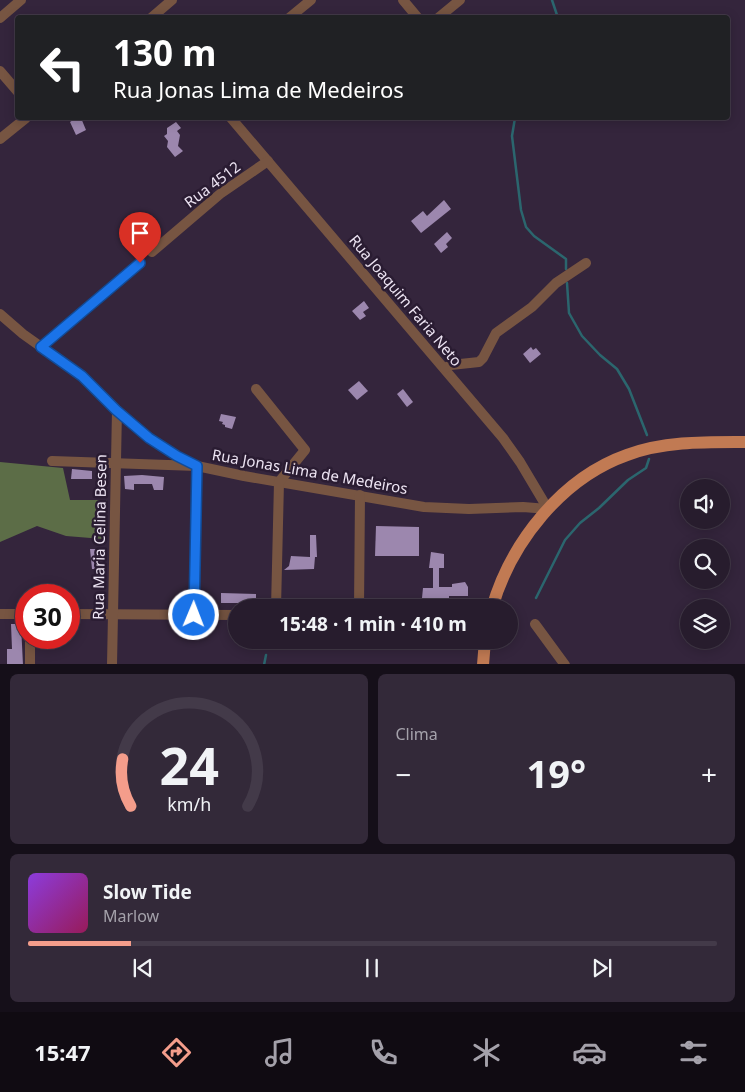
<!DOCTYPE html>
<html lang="pt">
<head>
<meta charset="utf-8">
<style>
  :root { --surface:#271c2d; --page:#332939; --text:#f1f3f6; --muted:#a4a1aa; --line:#433a49; --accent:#f49d8b }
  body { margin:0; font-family:"Noto Sans",sans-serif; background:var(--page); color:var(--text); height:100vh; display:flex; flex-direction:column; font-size:19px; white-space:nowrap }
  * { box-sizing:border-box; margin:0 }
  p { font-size:16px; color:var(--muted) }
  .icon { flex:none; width:28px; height:28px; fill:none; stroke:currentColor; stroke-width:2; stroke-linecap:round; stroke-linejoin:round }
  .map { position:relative; height:664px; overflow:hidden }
  .drawer { display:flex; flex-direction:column; gap:10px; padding:10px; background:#150f19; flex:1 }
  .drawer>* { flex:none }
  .hud { position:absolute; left:15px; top:15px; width:715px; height:105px; border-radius:5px; box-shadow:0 2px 12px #0003,0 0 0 1px var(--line); background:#202124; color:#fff; overflow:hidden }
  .fabs { position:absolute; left:680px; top:479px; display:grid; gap:10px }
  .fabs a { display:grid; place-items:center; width:50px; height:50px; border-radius:50%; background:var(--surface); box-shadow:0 2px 12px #0003,0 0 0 1px var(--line); font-size:25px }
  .speed { position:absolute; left:15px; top:584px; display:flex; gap:10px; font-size:25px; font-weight:700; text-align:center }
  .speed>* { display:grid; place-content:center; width:65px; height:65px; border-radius:50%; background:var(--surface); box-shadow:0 2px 12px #0003,0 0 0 1px var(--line); line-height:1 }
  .speed .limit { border:8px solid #d22; background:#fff; color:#111 }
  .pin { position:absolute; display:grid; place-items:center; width:42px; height:42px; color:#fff; margin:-51px -21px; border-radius:50% 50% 50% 0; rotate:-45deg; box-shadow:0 0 5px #0007 }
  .pin .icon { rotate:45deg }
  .me { position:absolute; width:55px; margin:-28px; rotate:1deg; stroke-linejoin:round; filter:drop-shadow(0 0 4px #0008) }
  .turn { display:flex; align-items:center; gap:18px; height:105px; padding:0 15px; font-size:22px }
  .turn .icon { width:65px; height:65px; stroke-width:2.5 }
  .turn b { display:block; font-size:35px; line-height:42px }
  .big { font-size:38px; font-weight:700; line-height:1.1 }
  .drawer .widget { flex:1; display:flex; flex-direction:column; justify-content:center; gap:8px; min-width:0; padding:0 18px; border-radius:8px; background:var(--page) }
  .drawer .dial { align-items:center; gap:0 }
  .dial svg { height:130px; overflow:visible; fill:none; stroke:var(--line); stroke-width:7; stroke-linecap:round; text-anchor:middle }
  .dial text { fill:var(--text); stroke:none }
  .song { display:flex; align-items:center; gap:15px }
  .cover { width:60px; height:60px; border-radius:8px; background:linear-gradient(135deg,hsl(270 70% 55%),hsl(330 70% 35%)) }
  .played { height:5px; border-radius:2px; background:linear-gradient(90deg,var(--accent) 15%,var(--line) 15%) }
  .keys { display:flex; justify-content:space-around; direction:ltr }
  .heat { display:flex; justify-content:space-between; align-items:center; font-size:28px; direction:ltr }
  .drawer .tiles { flex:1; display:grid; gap:10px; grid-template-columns:1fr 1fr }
  .widget:last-child { grid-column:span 2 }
  .trip { position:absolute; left:228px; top:599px; width:290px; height:50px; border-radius:25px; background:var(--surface); box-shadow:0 2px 12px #0003,0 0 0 1px var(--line); font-weight:700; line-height:50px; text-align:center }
  .tab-bar { display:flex; height:80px; justify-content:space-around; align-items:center; background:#100b12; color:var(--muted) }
  .tab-bar .icon { width:35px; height:35px }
  .tab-bar .selected { color:var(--accent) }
  .tab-bar b { font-size:22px; color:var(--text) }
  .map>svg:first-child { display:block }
  .forest { fill:#5c6d47 }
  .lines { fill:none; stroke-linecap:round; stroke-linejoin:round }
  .stream { stroke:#2b666e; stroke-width:2.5 }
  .building { fill:#9c87ae }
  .minor { stroke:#775542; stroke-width:10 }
  .major { stroke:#c17a53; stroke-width:12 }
  .route-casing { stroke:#114b97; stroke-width:12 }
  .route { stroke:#1a73e8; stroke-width:9 }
  .labels { text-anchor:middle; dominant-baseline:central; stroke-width:5; stroke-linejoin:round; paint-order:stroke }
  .street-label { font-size:15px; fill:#ede4f3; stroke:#2a1c32 }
</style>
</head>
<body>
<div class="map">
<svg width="745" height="665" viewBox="0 0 745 665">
  <rect width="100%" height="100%" fill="#34253c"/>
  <polygon class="forest" points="0,462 63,468 70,500 107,500 103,539 66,536 37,526 0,542"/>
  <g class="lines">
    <g class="stream">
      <polyline points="552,0 558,18"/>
      <polyline points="515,118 512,136 521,210 526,227 534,236 566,259 566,269"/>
      <polyline points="567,283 569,313 582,336 600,355 617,369 629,389 647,435"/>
      <polyline points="536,598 565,540 580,523 599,508 628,480 646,468 649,459"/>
      <polyline points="264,665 266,655"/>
    </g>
  </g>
  <g class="building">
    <polygon points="72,118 81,118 86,130 76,135 70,122 73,120"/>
    <polygon points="176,122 181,128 177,131 180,135 178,146 183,151 175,157 167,147 168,141 164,136 167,134 167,128"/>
    <polygon points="444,200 451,209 421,233 411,221 423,211 427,216"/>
    <polygon points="447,232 452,238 446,244 448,247 441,253 434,244"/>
    <polygon points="364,301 369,308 363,312 366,316 360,320 352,311"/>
    <polygon points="531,347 533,350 536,348 541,354 530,363 523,354"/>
    <polygon points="359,381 368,391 357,400 348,390"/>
    <polygon points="403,389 413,402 407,407 397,394"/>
    <polygon points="221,414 236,417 232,429 225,427 225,425 222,424 223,422 219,421"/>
    <polygon points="72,469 92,471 92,479 71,479"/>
    <polygon points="142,475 164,477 163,490 154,490 152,484 134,484 134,490 125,489 124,476"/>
    <polygon points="376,526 419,527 419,556 375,556"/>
    <polygon points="310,535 316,535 317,557 315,557 314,569 284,570 289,566 291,556 310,557"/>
    <polygon points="90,549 104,549 102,569 92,569"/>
    <polygon points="431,552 444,554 444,568 439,568 439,587 452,587 452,584 465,582 468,587 468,596 449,596 449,598 422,598 423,588 433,588 433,568 429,568"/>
    <polygon points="221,593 256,594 256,603 221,603"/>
    <polygon points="11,624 21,624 23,665 7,665 7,649 12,649"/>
  </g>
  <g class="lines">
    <g class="minor">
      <polyline points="403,0 418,18"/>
      <polyline points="0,18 21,0"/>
      <polyline points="151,18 172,0"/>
      <polyline points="289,18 311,0"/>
      <polyline points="438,18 460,0"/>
      <polyline points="0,71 18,92"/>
      <polyline points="231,118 503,438 520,462 548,509"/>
      <polyline points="0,139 26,118"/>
      <polyline points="152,252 220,194 268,161"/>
      <polyline points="0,314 23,334 82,376 117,410 149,438 177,456 197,466 244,476 424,507 469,509 523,507 548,509"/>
      <polyline points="41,347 140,263"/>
      <polyline points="445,368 451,365 479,362 483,358 496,333 532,307 556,283 586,263"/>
      <polyline points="256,389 305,450 279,482 276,608"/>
      <polyline points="52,461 197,466 194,615"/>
      <polyline points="359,608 360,495"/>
      <polyline points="0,614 26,614"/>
      <polyline points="69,614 236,615"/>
      <polyline points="535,624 565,665"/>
      <polyline points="30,665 30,638"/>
      <polyline points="112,665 117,410"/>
    </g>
    <g class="major">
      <path d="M492 608C511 542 562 478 627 455 664 441 707 442 745 442"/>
      <polyline points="483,665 485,640"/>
    </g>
  </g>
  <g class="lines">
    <defs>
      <polyline id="route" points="140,263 41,347 82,376 116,410 149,438 177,456 197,466 194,615"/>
    </defs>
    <use href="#route" class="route-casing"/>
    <use href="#route" class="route"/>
  </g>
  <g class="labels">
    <g class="street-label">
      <text transform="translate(212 184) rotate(-37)">Rua 4512</text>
      <text transform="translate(406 300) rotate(50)">Rua Joaquim Faria Neto</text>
      <text transform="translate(310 471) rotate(10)">Rua Jonas Lima de Medeiros</text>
      <text transform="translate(99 537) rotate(-89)">Rua Maria Celina Besen</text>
    </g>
  </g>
</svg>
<div class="fabs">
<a><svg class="icon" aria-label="sound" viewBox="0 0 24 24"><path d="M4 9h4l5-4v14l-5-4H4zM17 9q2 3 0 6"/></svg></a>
<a><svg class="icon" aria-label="search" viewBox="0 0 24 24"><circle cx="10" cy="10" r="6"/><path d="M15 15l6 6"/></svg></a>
<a><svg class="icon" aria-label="layers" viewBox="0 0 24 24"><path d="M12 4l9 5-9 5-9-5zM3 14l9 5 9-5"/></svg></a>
</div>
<div class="speed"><div class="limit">30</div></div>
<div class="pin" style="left:140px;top:263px;background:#d93025"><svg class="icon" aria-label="arrive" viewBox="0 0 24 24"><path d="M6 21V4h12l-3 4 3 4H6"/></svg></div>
<svg class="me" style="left:194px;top:615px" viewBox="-20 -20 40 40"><circle r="17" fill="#1a73e8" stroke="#fff" stroke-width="3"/><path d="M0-11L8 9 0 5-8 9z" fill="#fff"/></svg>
<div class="trip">15:48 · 1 min · 410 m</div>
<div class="hud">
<div class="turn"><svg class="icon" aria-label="left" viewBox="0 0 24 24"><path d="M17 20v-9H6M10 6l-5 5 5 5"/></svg><div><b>130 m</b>Rua Jonas Lima de Medeiros</div></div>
</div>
</div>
<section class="drawer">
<div class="tiles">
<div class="widget dial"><svg viewBox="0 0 100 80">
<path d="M14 69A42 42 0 1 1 86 69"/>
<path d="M14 69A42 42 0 0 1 9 40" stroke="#f49d8b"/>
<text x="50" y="56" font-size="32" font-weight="700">24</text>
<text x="50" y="72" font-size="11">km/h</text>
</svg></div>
<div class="widget"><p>Clima</p>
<div class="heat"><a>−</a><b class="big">19°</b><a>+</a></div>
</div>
<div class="widget">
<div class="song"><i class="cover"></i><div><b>Slow Tide</b><p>Marlow</p></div></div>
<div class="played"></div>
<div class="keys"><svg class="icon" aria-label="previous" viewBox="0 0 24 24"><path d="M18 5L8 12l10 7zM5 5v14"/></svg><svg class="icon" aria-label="pause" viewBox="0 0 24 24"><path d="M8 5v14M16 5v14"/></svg><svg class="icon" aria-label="next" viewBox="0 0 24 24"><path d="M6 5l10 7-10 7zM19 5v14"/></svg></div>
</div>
</div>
</section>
<nav class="tab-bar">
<b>15:47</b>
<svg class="icon selected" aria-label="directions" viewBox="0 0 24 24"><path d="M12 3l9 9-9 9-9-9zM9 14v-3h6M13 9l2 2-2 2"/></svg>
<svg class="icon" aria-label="music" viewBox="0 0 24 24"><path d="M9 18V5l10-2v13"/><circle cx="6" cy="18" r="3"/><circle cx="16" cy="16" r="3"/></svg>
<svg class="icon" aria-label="phone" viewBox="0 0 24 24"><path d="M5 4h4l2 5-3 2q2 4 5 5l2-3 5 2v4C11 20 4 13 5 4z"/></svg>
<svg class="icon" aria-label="climate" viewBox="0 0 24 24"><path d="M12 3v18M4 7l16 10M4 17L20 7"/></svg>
<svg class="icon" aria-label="car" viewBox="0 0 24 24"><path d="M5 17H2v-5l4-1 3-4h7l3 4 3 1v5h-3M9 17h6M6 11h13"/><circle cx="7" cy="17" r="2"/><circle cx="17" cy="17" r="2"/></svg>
<svg class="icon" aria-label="filters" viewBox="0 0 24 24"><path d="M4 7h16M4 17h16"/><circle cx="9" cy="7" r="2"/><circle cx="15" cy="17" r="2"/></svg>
</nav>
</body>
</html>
